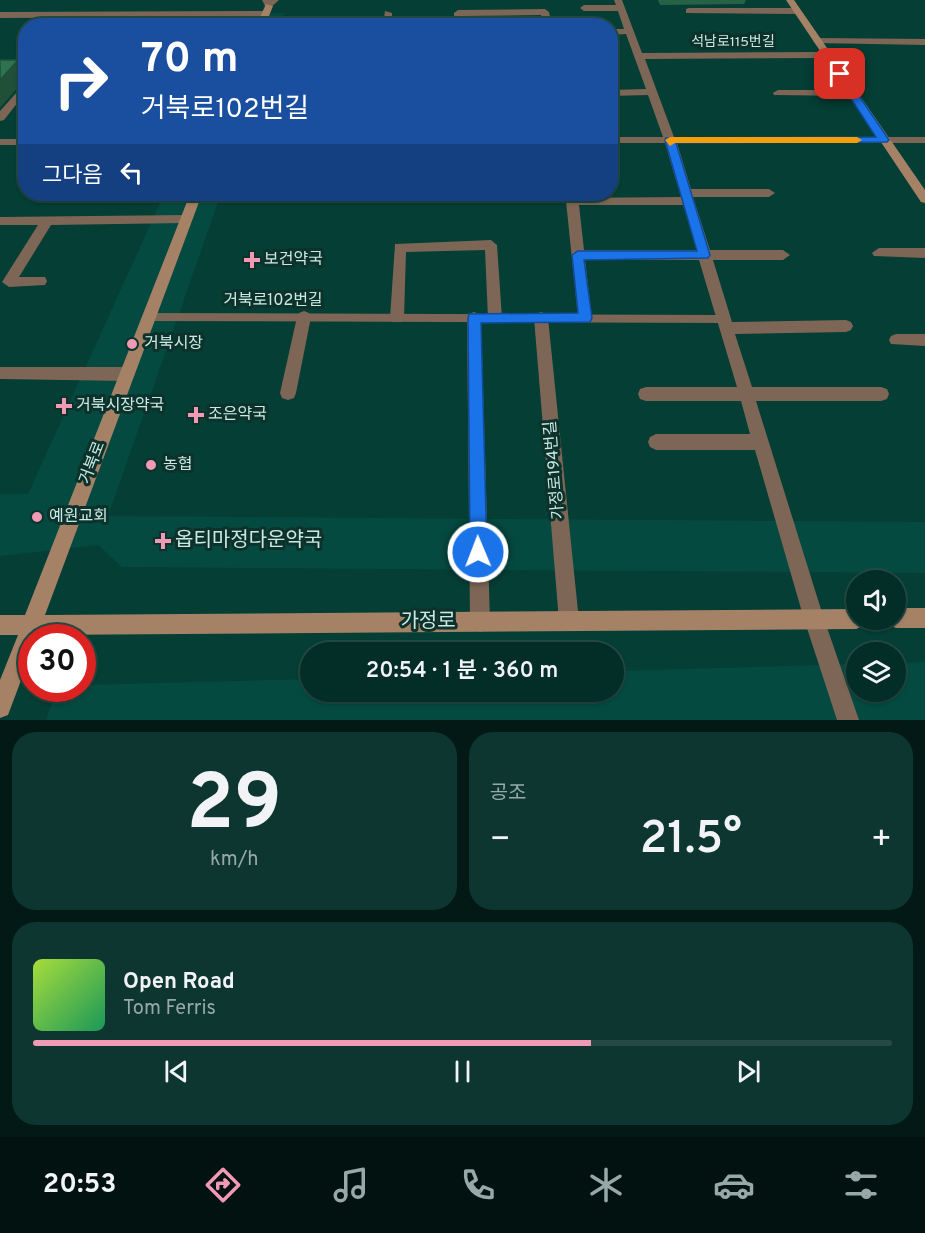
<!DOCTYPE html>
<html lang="ko">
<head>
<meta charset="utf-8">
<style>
  :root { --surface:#032e28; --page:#0d3630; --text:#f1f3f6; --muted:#97a8a8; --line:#244a45; --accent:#f09ab5 }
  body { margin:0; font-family:Overpass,"Noto Sans KR",sans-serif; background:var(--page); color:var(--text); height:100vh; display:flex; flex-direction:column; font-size:22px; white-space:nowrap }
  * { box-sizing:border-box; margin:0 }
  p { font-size:20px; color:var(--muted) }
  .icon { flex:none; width:33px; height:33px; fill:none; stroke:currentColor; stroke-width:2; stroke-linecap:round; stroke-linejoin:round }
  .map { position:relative; height:720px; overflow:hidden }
  .side { display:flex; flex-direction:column; gap:12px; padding:12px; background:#021916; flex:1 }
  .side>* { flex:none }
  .guide { position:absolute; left:18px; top:18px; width:600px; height:183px; border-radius:24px; box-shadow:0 2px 4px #0004,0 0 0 2px var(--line); background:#1a4fa0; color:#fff; overflow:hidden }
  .buttons { position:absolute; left:846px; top:570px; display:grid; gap:12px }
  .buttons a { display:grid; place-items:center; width:60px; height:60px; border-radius:50%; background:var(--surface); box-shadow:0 2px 4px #0004,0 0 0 2px var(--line); font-size:30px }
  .speed { position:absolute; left:18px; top:624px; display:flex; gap:12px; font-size:30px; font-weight:700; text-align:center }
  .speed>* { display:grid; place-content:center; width:78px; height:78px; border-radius:50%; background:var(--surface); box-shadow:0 2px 4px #0004,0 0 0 2px var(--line); line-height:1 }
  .speed .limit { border:9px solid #d22; background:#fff; color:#111 }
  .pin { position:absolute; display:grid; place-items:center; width:51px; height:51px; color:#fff; margin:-26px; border-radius:12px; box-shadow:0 3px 9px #0006 }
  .me { position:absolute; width:66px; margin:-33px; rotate:359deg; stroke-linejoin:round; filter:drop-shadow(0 0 4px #0008) }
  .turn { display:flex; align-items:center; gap:21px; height:126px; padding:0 24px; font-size:27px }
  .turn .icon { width:78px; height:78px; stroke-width:2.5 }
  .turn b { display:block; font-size:42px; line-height:51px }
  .then { display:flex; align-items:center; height:57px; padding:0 24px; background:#0003; gap:12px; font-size:22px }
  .big { font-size:45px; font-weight:600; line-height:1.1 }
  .side .widget { flex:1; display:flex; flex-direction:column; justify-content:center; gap:9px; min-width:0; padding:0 21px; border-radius:24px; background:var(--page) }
  .side .dial { align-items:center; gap:0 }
  .dial b { font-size:78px; line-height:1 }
  .song { display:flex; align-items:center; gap:18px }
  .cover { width:72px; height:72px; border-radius:9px; background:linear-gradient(135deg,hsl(80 70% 55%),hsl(150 70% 35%)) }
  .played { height:6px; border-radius:3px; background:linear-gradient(90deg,var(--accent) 65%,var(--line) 65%) }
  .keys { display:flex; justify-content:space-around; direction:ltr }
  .heat { display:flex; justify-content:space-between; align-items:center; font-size:33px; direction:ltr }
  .side .tiles { flex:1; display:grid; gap:12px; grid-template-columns:1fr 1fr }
  .widget:last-child { grid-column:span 2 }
  .trip { position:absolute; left:300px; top:642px; width:324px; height:60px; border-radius:30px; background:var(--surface); box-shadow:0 2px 4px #0004,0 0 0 2px var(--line); font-weight:600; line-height:60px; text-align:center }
  .tabs { display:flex; height:96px; justify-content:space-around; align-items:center; background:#011210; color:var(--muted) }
  .tabs .icon { width:42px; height:42px }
  .tabs .active { color:var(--accent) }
  .tabs b { font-size:27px; color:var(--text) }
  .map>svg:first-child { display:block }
  .built { fill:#044a40 }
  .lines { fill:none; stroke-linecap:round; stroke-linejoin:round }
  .lane { fill:#7d6655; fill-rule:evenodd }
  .street { fill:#7d6655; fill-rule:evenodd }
  .secondary { fill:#a58266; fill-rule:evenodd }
  .wall { fill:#286246 }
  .shaded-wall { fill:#215039 }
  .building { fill:#2f7251; stroke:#215039; stroke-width:1.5 }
  .route { fill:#1a73e8; stroke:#114b97; stroke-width:1.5 }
  .slow { fill:#f59e0b }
  .poi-dot { fill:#f09ab5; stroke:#0d312b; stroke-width:2 }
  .labels { text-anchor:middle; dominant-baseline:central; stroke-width:6; stroke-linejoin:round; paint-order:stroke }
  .far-street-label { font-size:14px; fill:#c9eae2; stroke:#0d312b }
  .poi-label { font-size:16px; fill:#c9eae2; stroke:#0d312b; text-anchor:start }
  .street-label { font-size:16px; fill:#c9eae2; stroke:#0d312b }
  .near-poi-label { font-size:20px; fill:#c9eae2; stroke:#0d312b; text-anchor:start }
  .near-street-label { font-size:20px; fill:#c9eae2; stroke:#0d312b }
</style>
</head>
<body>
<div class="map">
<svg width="925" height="720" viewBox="0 0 925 720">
  <rect width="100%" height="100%" fill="#043e35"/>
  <g class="built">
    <polygon points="284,13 280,25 240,26 245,14"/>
    <polygon points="164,194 221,194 108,516 925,522 925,573 122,567 98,545 0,556 0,494 28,494"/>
    <polygon points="925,662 925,720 46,720 57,689 82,688 83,685 310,679 310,692 614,692 614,671 856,664 856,692 896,692 896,663"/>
  </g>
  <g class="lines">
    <polygon class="lane" points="149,313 723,315 728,319 723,323 149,321 144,317"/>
    <g class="street">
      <polygon points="262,0 279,0 269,9 266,8"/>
      <path d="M614 0H622L642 53 827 52 832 55 827 58 645 59 674 137H925V143H677L691 189H769L775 193 769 197H693L710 250H783L790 255 783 260H713L732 322 846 320 851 322 853 326 851 330 846 332 735 334 752 387H881L887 389 889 394 887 399 881 401H756L824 619 859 720H837L804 619 755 450H656L650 447 648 442 650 437 656 434H750L741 401H646L640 399 638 394 640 389 646 387H737L699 260H585L592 318 590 322H580L578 318 566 201 568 198 681 197 665 143H610V137H663L648 95 610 96V90L646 89 626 34 610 35V29H624L618 11H584L580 8 584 5H616ZM579 205H683L697 250H584Z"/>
      <polygon points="689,8 797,8 801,11 797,14 686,13 686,9"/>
      <polygon points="545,9 549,12 552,26 543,26 541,15 462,16 462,26 454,26 454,13 458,10"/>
      <polygon points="385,11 392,13 392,26 383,26"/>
      <polygon points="0,12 264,11 268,14 264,17 0,18"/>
      <polygon points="818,38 925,39 925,45 815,43 813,41"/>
      <polygon points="26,82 26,92 4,120 0,121 0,111"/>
      <polygon points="778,90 852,90 857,93 852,96 774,95 773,93"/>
      <rect x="0" y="139" width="26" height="6"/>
      <polygon points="186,215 192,219 186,223 51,225 19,277 45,277 47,281 45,285 9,287 2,282 38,225 0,225 0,217"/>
      <polygon points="491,240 497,245 502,318 500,322 490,322 488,318 485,250 406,252 404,318 402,322 392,322 390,318 395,244"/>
      <polygon points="879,248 925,248 925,258 874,256 872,253"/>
      <polygon points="304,311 309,313 311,317 296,393 294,398 288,400 282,398 280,393 297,317 299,313"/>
      <polygon points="474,312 479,314 481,318 490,622 487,629 480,632 473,629 470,622 467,318 469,314"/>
      <polygon points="541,312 546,314 548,318 579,621 576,628 569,631 562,628 559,621 534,318 536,314"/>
      <polygon points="896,334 925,334 925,346 891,344 889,340 891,336"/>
      <polygon points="0,367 127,367 132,369 135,374 132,379 127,381 0,379"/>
    </g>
    <g class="secondary">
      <polygon points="786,0 794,0 925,190 925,203 921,202"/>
      <polygon points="266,4 273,6 265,26 256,26"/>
      <polygon points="190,194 202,194 45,615 856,609 856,620 866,620 863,626 856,629 38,635 37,638 32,638 32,651 8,715 0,718 0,680 18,635 0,635 0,615 25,615"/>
      <polygon points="896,608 925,608 925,628 896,628 889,625 887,620 896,620"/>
    </g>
  </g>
  <polygon class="wall" points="658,0 746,0 744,4 660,5"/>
  <polygon class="shaded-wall" points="18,60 26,71 26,78 0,108 0,80"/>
  <polygon class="building" points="0,60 18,60 0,80"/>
  <polygon class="route" points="836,72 843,72 889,140 887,142 676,143 710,255 708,258 584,260 592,318 590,322 481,323 487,552 484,557 478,560 472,557 470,552 468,318 469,314 578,313 572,255 578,251 697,251 665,140 666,138 876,137 835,74"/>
  <polygon class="slow" points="670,137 857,137 862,140 857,143 675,143 670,146 665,140"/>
  <g class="poi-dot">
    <path d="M249 251h6v6h6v6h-6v6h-6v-6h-6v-6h6z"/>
    <circle cx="132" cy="344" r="6"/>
    <path d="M61 397h6v6h6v6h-6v6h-6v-6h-6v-6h6z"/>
    <path d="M193 406h6v6h6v6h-6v6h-6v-6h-6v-6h6z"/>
    <circle cx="151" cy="465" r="6"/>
    <circle cx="37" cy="517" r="6"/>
    <path d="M160 532h6v6h6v6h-6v6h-6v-6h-6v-6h6z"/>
  </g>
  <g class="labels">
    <g class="far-street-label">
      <text x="733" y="42">석남로115번길</text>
    </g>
    <g class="poi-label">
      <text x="264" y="260">보건약국</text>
      <text x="144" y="344">거북시장</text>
      <text x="76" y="406">거북시장약국</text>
      <text x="208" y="415">조은약국</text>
      <text x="163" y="465">농협</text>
      <text x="49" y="517">예원교회</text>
    </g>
    <g class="street-label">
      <text x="273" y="301">거북로102번길</text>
      <text transform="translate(93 463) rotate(-69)">거북로</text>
      <text transform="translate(555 470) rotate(-95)">가정로194번길</text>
    </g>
    <g class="near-poi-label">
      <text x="175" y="541">옵티마정다운약국</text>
    </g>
    <g class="near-street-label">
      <text x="428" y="622">가정로</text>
    </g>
  </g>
</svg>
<div class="buttons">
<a><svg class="icon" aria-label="sound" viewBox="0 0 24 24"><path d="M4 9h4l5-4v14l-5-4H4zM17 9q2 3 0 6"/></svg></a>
<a><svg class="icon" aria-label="layers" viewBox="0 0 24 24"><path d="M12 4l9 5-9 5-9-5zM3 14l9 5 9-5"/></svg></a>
</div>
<div class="speed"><div class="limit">30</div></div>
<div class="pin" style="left:840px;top:74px;background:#d93025"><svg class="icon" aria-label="arrive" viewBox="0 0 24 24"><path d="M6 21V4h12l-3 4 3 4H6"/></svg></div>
<svg class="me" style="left:478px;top:552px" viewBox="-20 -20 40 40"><circle r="17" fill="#1a73e8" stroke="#fff" stroke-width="3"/><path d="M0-11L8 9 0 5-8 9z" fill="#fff"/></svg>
<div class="trip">20:54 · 1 분 · 360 m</div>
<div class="guide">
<div class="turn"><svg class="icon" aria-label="right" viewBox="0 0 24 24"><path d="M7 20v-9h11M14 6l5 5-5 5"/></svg><div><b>70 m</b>거북로102번길</div></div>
<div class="then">그다음<svg class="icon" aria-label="left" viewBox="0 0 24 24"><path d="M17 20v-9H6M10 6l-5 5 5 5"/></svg></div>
</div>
</div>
<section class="side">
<div class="tiles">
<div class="widget dial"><b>29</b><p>km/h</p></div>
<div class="widget"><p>공조</p>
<div class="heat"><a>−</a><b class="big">21.5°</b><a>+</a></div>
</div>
<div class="widget">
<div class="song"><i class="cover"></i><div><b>Open Road</b><p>Tom Ferris</p></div></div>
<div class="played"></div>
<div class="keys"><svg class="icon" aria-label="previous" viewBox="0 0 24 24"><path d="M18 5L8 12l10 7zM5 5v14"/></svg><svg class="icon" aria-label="pause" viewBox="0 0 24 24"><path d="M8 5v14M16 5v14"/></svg><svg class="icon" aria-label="next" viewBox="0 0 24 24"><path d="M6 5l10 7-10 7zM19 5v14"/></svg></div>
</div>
</div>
</section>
<nav class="tabs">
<b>20:53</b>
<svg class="icon active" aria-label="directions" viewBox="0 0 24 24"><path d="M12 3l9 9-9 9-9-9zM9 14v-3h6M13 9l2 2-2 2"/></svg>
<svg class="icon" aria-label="music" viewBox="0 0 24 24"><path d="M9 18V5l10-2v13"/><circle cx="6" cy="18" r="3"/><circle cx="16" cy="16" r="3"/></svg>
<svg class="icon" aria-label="phone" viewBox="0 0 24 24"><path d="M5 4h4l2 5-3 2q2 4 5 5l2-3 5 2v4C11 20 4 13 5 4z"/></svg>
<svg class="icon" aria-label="climate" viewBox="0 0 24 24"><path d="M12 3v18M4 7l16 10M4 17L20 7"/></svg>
<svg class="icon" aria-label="car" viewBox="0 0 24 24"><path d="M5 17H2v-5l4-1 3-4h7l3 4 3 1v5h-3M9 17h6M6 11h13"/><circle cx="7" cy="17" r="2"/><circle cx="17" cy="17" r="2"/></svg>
<svg class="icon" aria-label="filters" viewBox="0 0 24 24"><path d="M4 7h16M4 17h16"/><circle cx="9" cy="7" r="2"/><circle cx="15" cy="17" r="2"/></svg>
</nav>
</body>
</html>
